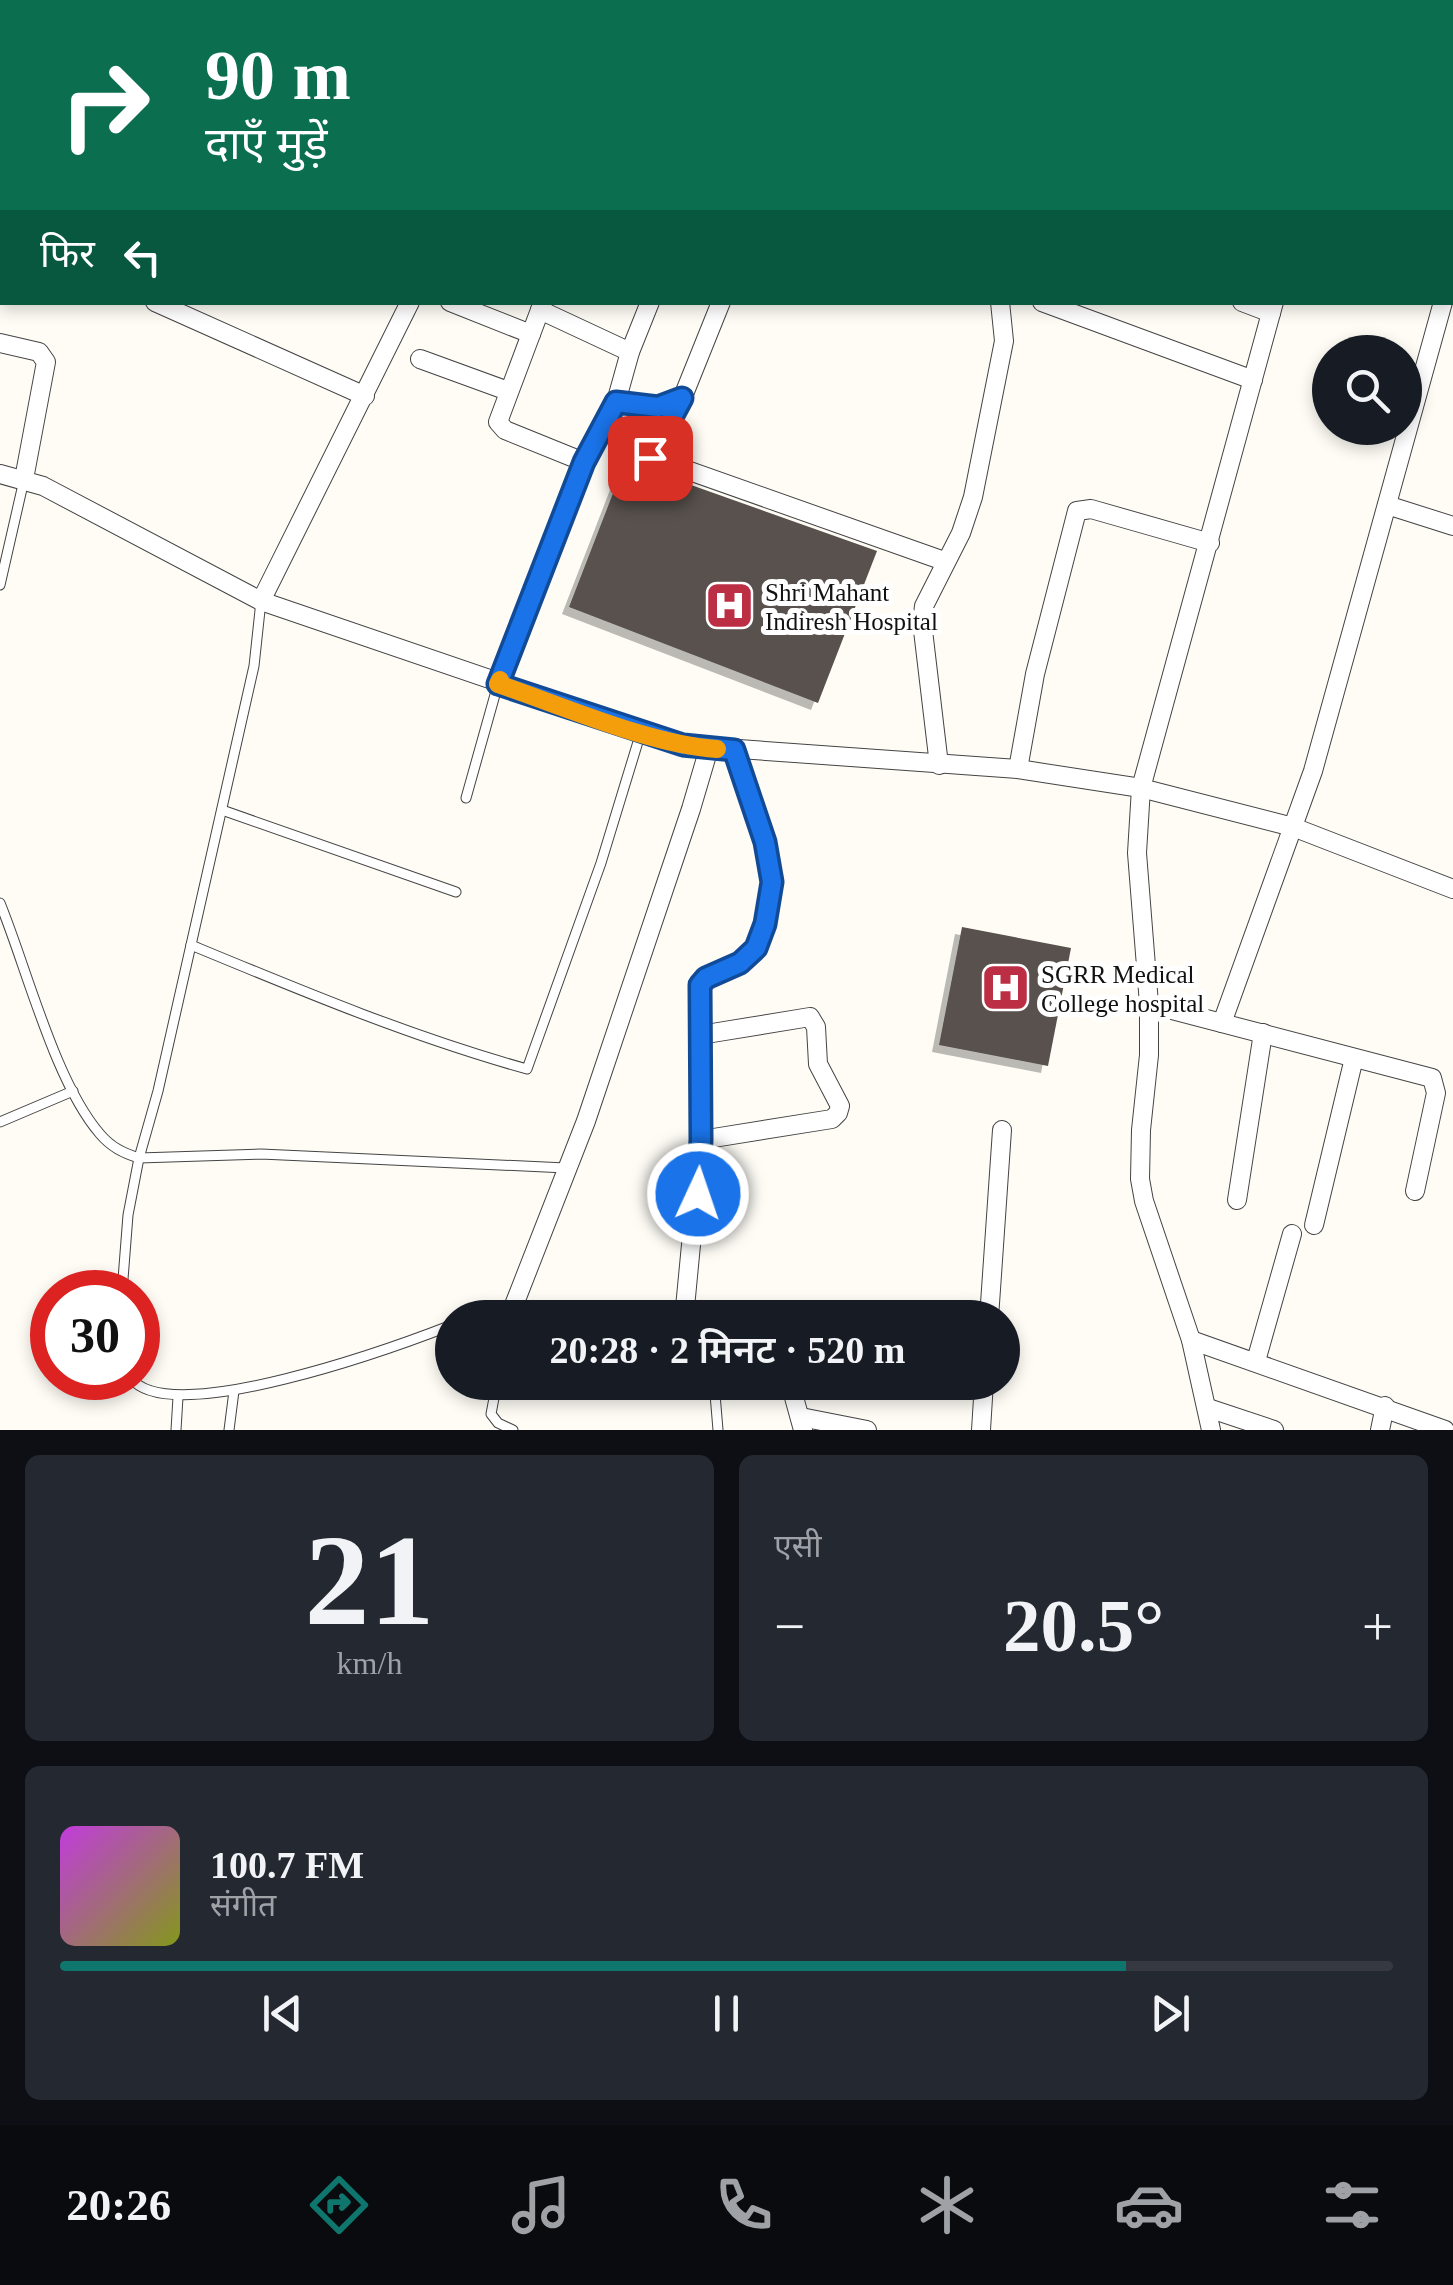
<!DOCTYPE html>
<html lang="hi">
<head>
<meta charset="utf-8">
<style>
  :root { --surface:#171b24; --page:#242831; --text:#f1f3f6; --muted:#9ea1a6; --line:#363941; --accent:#0f766e }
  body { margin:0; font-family:"Times New Roman","Noto Sans Devanagari",serif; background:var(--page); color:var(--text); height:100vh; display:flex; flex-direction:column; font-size:38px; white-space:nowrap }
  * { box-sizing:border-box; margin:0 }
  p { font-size:32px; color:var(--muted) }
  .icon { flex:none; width:55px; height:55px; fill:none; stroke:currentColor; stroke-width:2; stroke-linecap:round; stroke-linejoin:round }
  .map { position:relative; height:1430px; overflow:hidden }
  .panel { display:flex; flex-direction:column; gap:25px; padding:25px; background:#0d0f14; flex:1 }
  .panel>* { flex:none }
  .hud { position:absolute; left:0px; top:0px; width:1455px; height:305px; box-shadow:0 5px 15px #0003; background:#0b6e4f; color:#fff; overflow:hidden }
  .tools { position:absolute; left:1312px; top:335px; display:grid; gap:20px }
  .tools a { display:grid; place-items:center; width:110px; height:110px; border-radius:50%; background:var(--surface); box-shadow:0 5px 15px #0003; font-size:50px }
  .speed { position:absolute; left:30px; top:1270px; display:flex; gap:20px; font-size:50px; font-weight:700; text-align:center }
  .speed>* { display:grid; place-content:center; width:130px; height:130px; border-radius:50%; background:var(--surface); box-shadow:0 5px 15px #0003; line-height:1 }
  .speed .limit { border:15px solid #d22; background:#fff; color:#111 }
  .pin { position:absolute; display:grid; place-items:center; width:85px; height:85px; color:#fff; margin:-42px; border-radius:20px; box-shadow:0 5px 15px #0006 }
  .me { position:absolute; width:110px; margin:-55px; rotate:3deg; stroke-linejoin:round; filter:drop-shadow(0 0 8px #0008) }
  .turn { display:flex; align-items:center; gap:35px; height:210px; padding:0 40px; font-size:45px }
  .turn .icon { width:130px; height:130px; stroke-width:2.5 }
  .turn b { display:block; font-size:70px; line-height:85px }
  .then { display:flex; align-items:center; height:95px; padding:0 40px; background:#0003; gap:20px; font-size:38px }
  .big { font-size:75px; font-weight:600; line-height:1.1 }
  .panel .widget { flex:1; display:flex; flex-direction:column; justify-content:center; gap:15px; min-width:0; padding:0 35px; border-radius:15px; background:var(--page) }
  .panel .dial { align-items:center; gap:0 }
  .dial b { font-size:130px; line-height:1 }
  .song { display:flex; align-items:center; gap:30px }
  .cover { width:120px; height:120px; border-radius:15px; background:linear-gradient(135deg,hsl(290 70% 55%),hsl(70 70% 35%)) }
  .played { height:10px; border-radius:5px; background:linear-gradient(90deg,var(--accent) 80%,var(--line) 80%) }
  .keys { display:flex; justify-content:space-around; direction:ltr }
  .heat { display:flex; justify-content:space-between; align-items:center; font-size:55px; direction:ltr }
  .panel .tiles { flex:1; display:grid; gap:25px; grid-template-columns:1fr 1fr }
  .widget:last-child { grid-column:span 2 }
  .trip { position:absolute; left:435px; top:1300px; width:585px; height:100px; border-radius:50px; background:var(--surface); box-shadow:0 5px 15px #0003; font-weight:600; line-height:100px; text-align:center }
  .tab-bar { display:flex; height:160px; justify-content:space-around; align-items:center; background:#090b0e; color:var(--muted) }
  .tab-bar .icon { width:70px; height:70px }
  .tab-bar .selected { color:var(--accent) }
  .tab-bar b { font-size:45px; color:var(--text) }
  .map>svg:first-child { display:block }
  .building { fill:#59514d; filter:url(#shadow) }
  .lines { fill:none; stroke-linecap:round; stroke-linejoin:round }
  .lane-casing { stroke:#444; stroke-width:11 }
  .street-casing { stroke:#444; stroke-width:20 }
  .lane { stroke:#fff; stroke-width:9 }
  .street { stroke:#fff; stroke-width:18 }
  .route-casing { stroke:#114b97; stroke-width:25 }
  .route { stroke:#1a73e8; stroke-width:18 }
  .slow { stroke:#f59e0b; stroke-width:18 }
  .labels { text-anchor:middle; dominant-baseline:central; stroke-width:10; stroke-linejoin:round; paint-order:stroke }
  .poi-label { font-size:25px; fill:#111; stroke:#fff; text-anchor:start }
</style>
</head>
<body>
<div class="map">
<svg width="1453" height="1430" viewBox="0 0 1453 1430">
  <defs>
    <filter id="shadow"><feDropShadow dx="-7" dy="7" stdDeviation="0" flood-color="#0004"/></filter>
  </defs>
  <rect width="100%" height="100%" fill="#fefcf5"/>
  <g class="building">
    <polygon points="634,439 643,443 638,459 646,469 877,551 818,703 569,607"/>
    <polygon points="962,927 1071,948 1048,1066 939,1045"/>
  </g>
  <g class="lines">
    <defs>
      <g id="lane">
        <polyline points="796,2 797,0"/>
        <polyline points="0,92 2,94"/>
        <polyline points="0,585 24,480"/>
        <polyline points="466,798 498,684"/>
        <polyline points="222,810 456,892"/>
        <path d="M0 903C27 969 55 1082 100 1134 111 1147 123 1153 139 1158L261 1154 566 1168"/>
        <path d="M191 945C302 991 412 1037 527 1069L601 863 641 732"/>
        <polyline points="0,1122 73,1091"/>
        <polyline points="122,1292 128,1215 139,1158 158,1091 254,666 261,601"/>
        <polyline points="472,1318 514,1305 512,1318"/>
        <path d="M131 1378C169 1430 398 1346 452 1325"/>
        <polyline points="497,1382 491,1414 498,1423 513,1430"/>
        <polyline points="714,1382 718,1430"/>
        <polyline points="176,1430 178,1397"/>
        <polyline points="229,1430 234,1391"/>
      </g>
      <g id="street">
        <polyline points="507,0 512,2"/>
        <polyline points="912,0 916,2"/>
        <polyline points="960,0 962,2"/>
        <polyline points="1157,0 1158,2"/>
        <polyline points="374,2 376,0"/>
        <polyline points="656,2 657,0"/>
        <polyline points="846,2 846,0"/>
        <polyline points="888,2 889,0"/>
        <polyline points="1375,2 1376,0"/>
        <polyline points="0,256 2,257"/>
        <polyline points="155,302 365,396"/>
        <polyline points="450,302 531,334"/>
        <polyline points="543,302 498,422 505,430 584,462"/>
        <polyline points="1042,302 1253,380"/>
        <polyline points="1242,302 1271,313"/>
        <polyline points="540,310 630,352"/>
        <polyline points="0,343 39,352 46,362 24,479"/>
        <polyline points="420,359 508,391"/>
        <polyline points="682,399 650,457 944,561"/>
        <polyline points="616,402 658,407 682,399 721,302"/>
        <polyline points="0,474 43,486 261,601 683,745 1018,769 1141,788 1293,827 1453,889"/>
        <polyline points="1387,505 1453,526"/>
        <polyline points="261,601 410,302"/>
        <polyline points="498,684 584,462 616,402 630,352 650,302"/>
        <polyline points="939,765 922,622 924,606 961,533 973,497 1004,341 1000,302"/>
        <polyline points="1018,769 1035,674 1077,511 1091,509 1210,543"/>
        <polyline points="1149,1004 1432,1078 1436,1093 1415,1191"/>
        <polyline points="1222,1023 1313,771 1443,302"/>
        <polyline points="700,1035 810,1017 816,1027 818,1064 840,1106 838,1113 832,1119 701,1140"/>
        <polyline points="1237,1200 1263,1033"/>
        <polyline points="1314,1225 1354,1058"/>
        <polyline points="514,1305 586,1121 691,809 709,748"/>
        <polyline points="684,1318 701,1140 698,994 706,979 740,963 756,948 765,924 772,882 765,842 734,750"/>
        <polyline points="989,1318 1002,1130"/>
        <polyline points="1191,1340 1445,1430"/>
        <polyline points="1256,1361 1292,1234"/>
        <polyline points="784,1382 792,1390 803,1430"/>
        <polyline points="1208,1408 1274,1430"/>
        <polyline points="801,1417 867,1430"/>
        <polyline points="981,1430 984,1382"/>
        <polyline points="1211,1430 1191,1340 1144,1201 1140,1179 1141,1130 1149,1055 1149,1004 1137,853 1141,788 1274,302"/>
        <polyline points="1380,1430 1385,1406"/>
      </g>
    </defs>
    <use href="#lane" class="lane-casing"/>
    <use href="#street" class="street-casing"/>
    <use href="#lane" class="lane"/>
    <use href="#street" class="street"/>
  </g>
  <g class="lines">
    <defs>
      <polyline id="route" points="650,458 682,398 658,407 616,402 584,462 498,684 683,745 734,750 765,842 772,882 765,924 756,948 740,963 706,978 700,985 701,1140 698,1194"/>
    </defs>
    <use href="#route" class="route-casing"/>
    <use href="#route" class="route"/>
    <path class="slow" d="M500 680 498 684C563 706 651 745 717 749"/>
  </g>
  <defs>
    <symbol id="hospital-square" viewBox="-11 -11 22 22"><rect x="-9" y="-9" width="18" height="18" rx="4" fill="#bb2e44" stroke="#fff"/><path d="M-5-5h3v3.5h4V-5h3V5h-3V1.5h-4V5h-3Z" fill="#fff"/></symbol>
  </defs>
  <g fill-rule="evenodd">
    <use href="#hospital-square" x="702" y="578" width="55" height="55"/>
    <use href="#hospital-square" x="978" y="960" width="55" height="55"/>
  </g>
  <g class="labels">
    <g class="poi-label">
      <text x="765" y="592">Shri Mahant<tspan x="765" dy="29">Indiresh Hospital</tspan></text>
      <text x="1041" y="974">SGRR Medical<tspan x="1041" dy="29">College hospital</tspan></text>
    </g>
  </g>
</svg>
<div class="tools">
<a><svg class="icon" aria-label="search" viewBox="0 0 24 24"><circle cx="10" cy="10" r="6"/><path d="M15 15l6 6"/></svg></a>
</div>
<div class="speed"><div class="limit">30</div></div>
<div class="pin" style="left:650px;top:458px;background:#d93025"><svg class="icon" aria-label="arrive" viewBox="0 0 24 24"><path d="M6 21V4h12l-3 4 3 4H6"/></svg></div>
<svg class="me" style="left:698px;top:1194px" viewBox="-20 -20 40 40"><circle r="17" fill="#1a73e8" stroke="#fff" stroke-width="3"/><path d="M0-11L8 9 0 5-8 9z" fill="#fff"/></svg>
<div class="trip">20:28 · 2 मिनट · 520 m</div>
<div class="hud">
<div class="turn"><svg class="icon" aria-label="right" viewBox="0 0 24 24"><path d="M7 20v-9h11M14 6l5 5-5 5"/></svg><div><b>90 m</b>दाएँ मुड़ें</div></div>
<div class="then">फिर<svg class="icon" aria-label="left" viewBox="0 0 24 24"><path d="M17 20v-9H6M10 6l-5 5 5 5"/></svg></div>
</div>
</div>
<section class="panel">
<div class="tiles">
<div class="widget dial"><b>21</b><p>km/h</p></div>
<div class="widget"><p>एसी</p>
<div class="heat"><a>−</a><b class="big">20.5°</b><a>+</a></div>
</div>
<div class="widget">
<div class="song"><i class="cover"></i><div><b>100.7 FM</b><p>संगीत</p></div></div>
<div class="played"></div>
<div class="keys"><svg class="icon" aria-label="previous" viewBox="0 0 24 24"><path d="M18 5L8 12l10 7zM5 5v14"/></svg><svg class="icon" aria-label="pause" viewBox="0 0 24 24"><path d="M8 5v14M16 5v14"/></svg><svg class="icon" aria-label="next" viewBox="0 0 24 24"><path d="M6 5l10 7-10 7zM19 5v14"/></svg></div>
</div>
</div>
</section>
<nav class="tab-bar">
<b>20:26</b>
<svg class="icon selected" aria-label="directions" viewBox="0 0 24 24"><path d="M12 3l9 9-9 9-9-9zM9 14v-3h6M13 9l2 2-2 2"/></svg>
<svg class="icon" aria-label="music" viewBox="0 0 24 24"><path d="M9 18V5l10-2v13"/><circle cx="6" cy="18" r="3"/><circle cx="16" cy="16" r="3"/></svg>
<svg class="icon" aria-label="phone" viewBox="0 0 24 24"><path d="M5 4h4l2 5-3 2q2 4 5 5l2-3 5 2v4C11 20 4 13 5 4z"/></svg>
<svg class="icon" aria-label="climate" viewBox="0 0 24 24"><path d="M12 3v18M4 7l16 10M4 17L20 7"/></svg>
<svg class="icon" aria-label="car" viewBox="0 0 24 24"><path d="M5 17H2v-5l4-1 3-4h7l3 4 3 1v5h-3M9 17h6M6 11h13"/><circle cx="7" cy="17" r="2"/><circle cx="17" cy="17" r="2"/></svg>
<svg class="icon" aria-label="filters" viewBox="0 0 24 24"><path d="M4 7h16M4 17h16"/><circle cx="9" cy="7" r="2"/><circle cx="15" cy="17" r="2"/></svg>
</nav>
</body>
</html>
